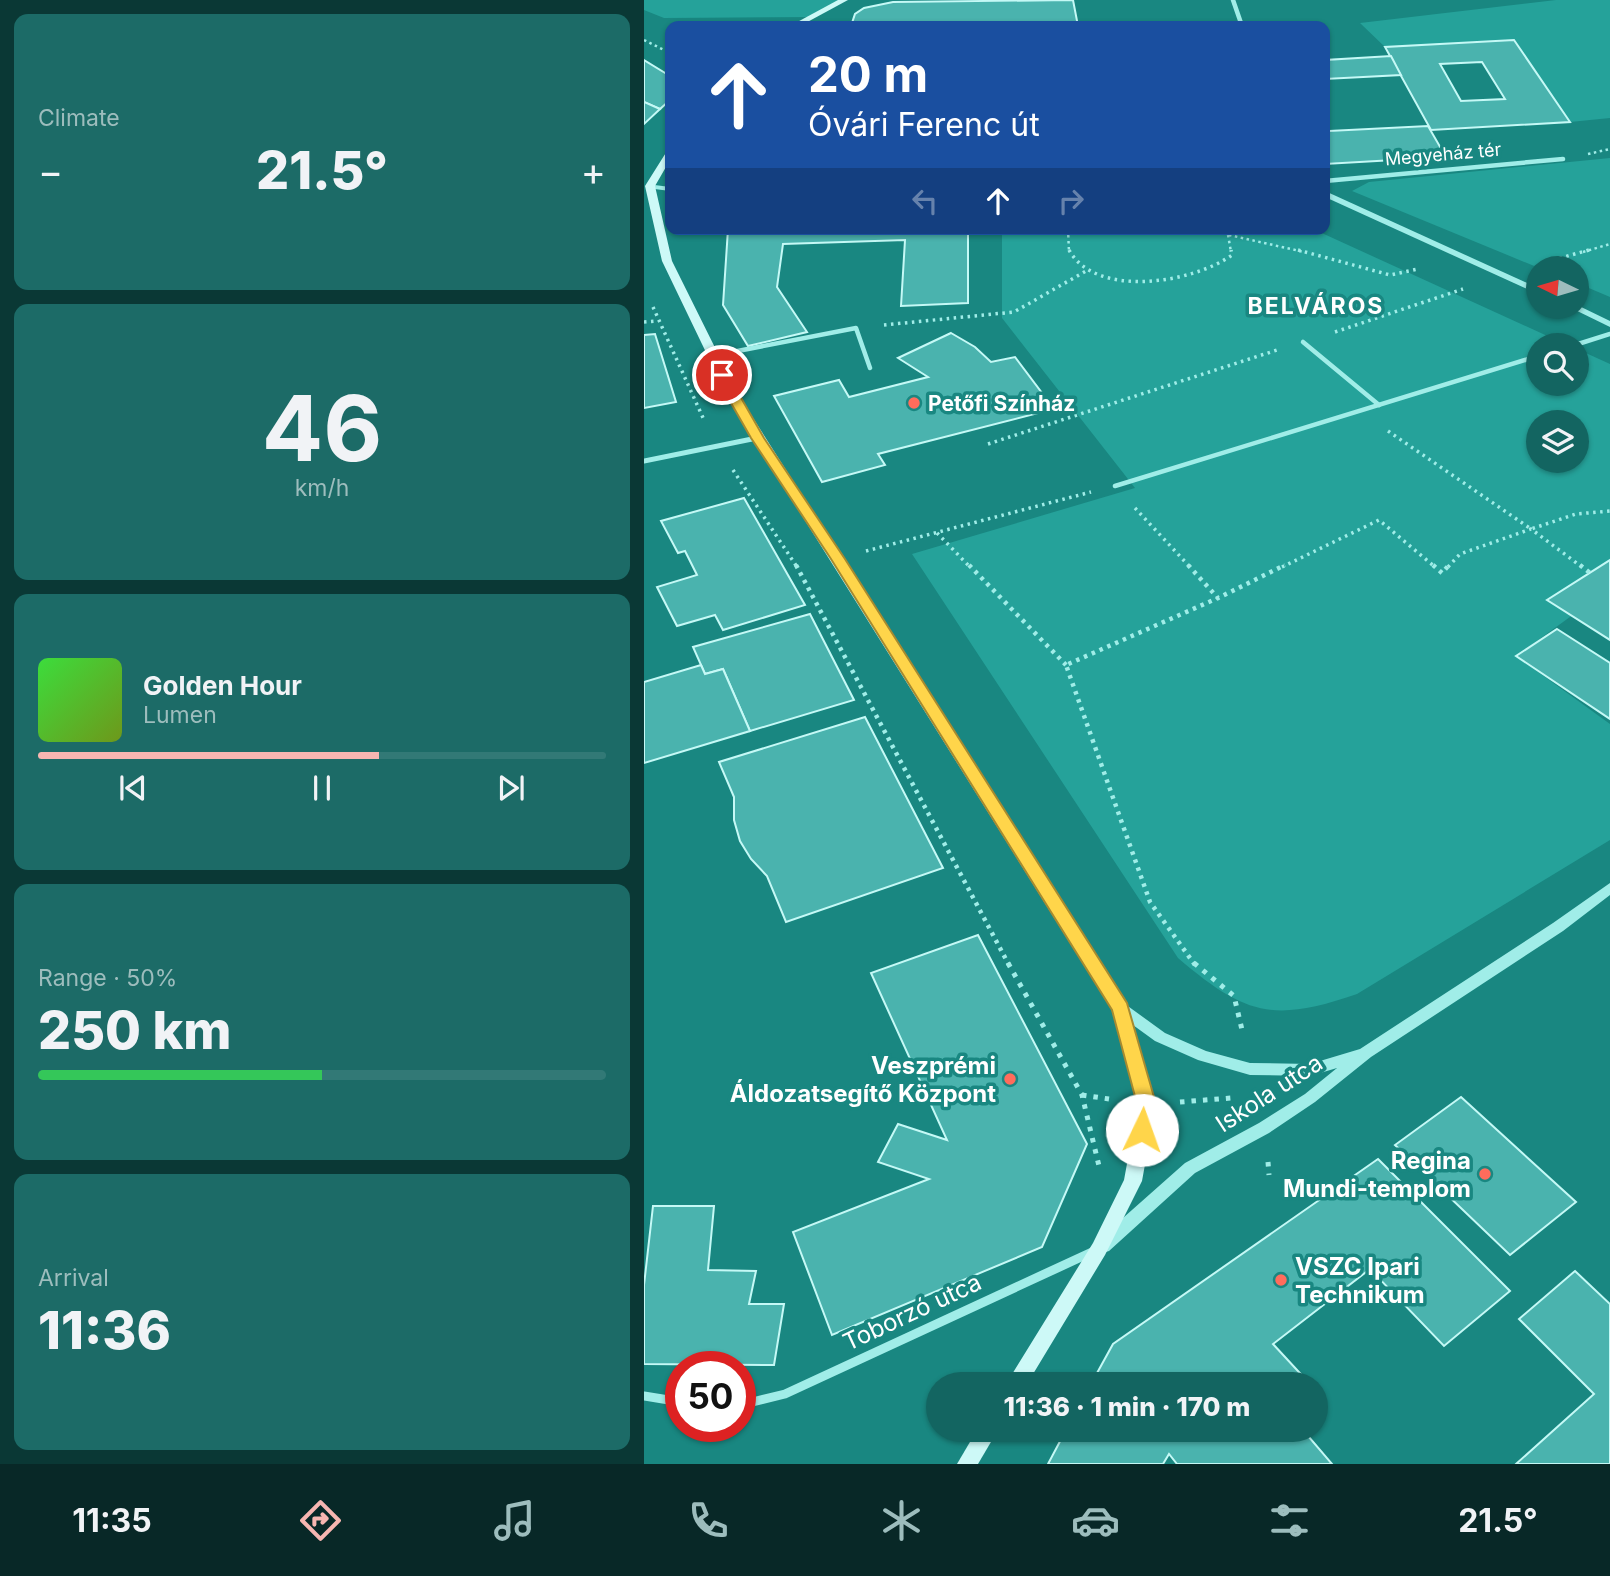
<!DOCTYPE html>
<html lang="en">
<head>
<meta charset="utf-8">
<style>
  :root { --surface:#136561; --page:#1c6b67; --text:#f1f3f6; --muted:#9dbdbd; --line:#327976; --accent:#f7b6b1 }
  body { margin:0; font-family:Inter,sans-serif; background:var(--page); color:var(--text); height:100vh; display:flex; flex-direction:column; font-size:26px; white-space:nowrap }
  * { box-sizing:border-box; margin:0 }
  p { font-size:23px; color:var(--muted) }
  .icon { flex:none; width:38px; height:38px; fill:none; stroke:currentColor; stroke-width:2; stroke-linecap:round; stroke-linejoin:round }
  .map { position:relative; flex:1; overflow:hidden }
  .side { display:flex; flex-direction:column; gap:14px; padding:14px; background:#0a3835; width:644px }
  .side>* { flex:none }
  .hud { position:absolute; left:21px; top:21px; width:665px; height:214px; border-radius:14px; box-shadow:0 2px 5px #0004; background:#1a4fa0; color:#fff; overflow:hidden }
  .needle { width:46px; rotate:275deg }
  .buttons { position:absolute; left:882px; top:256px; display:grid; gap:14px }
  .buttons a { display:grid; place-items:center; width:63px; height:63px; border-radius:50%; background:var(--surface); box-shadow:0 2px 5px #0004; font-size:35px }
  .speed { position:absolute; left:21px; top:1351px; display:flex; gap:14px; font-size:35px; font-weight:700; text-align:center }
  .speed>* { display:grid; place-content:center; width:91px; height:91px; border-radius:50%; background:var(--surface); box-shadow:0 2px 5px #0004; line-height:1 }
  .speed .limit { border:10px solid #d22; background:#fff; color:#111 }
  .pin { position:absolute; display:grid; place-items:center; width:60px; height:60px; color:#fff; margin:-30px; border:4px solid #fff; border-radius:50%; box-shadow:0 2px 7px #0007 }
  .me { position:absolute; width:77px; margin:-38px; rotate:3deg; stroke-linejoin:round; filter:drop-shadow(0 0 5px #0008) }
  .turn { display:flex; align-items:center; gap:24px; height:147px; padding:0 28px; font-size:32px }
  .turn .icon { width:91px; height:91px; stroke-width:2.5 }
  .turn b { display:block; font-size:49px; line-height:60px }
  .lanes { display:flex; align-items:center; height:66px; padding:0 28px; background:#0003; justify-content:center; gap:35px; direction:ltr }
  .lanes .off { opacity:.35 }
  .big { font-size:52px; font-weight:800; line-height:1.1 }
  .side .widget { flex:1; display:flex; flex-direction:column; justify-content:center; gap:10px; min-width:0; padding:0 24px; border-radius:14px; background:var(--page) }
  .side .dial { align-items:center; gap:0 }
  .dial b { font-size:91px; line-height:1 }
  .song { display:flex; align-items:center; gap:21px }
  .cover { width:84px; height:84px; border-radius:10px; background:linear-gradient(135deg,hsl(120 70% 55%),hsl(80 70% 35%)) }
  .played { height:7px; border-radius:4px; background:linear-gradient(90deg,var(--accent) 60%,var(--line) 60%) }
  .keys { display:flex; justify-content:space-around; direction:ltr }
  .heat { display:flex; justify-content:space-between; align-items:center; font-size:38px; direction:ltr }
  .charge { height:10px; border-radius:5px; background:linear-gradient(90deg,#34c759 50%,var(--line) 0) }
  .trip { position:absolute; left:282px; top:1372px; width:402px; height:70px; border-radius:35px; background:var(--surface); box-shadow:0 2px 5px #0004; font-weight:800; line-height:70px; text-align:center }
  .tab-bar { display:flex; height:112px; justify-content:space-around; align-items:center; background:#082827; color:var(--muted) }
  .tab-bar .icon { width:49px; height:49px }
  .tab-bar .active { color:var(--accent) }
  .tab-bar b { font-size:32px; color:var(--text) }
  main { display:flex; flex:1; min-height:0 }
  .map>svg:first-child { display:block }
  .green { fill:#25a29a; fill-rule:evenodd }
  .building { fill:#4ab3ae; stroke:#c5f9f6; stroke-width:2; fill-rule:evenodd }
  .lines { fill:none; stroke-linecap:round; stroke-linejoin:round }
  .path-far3 { stroke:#a0ede8; stroke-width:2.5; stroke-dasharray:2.5 3.5; stroke-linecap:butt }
  .path-far2 { stroke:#a0ede8; stroke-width:3.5; stroke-dasharray:2.5 4.5; stroke-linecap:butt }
  .path-far1 { stroke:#a0ede8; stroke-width:4.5; stroke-dasharray:3.5 5; stroke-linecap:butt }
  .path { stroke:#a0ede8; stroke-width:5; stroke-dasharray:4.5 7; stroke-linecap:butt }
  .service { stroke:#a0ede8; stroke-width:4.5 }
  .minor-far2 { stroke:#a0ede8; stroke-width:4.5 }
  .minor-far1 { stroke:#a0ede8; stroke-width:5 }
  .minor { stroke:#a0ede8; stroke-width:9 }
  .tertiary { fill:#a0ede8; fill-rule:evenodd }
  .secondary { fill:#cdf9f7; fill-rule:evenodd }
  .route { fill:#ffd54a; stroke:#a68a30; stroke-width:2 }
  .poi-dot { fill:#ff6c5c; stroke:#198781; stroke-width:2.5 }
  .labels { text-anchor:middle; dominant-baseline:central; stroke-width:7; stroke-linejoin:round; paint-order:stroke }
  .far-street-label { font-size:18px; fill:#fff; stroke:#198781 }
  .poi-label { font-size:21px; font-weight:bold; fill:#fff; stroke:#198781; text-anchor:start }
  .far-district-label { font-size:23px; font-weight:bold; letter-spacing:2px; fill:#fff; stroke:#198781 }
  .near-poi-label { font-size:24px; font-weight:bold; fill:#fff; stroke:#198781; text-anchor:end }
  .near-street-label { font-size:24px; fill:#fff; stroke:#198781 }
</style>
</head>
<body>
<main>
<section class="side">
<div class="widget"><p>Climate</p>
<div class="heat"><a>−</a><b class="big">21.5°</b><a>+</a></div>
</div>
<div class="widget dial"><b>46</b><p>km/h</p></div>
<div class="widget">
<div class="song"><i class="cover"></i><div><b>Golden Hour</b><p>Lumen</p></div></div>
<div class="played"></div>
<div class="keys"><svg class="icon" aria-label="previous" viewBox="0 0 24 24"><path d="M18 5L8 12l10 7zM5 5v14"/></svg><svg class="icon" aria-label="pause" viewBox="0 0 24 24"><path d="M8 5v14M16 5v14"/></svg><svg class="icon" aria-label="next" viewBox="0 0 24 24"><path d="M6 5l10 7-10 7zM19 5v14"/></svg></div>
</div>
<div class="widget"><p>Range · 50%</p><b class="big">250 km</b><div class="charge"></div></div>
<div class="widget"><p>Arrival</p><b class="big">11:36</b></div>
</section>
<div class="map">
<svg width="966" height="1464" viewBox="0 0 966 1464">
  <rect width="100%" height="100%" fill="#198781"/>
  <g class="green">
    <polygon points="0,0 200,0 165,17 20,18 0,10"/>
    <polygon points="912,0 966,0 966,118 926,122 870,40 741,47 716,23"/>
    <polygon points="966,158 966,297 933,283 933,268 895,268 708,191 725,182"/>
    <path d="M358 229H669L923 345H894V383H933V349L966 364V588L872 656 966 724V840L713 994C629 1023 601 1015 534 958L268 554 491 488 358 318ZM894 422H933V460H894Z"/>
  </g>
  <g class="building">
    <polygon points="429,0 434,26 207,26 211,14 220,8 249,2"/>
    <path d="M870 40 926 122 787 130 741 47ZM838 62 861 99 817 101 796 64Z"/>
    <polygon points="747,56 757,75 681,79 681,60"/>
    <polygon points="0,60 26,76 26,100 16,109 0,102"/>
    <polygon points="0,102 16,109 0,124"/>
    <polygon points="681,123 685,131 784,126 802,157 681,164"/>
    <polygon points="84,229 324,229 324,303 257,306 261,240 139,244 133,287 163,332 104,346 79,305"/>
    <polygon points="307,333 331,347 347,362 371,357 410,409 234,454 241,465 178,482 130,396 195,380 205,397 284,377 254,358"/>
    <polygon points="11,334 32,402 0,408 0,335"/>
    <polygon points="100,498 161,605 79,630 71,615 33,626 13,587 53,575 41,551 34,553 17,521"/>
    <polygon points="966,560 966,640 903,600"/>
    <polygon points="166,614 210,700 106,731 79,669 61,674 49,647"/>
    <polygon points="913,629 966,663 966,719 872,656"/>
    <polygon points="57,665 61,674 79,669 106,731 0,763 0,682"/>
    <polygon points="221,717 299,868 142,922 123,876 107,859 96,841 90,820 90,797 75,762"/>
    <polygon points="334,935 443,1144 398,1247 188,1335 149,1232 285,1179 234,1162 254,1124 303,1140 227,973"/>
    <polygon points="817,1097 932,1202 866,1255 751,1145"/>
    <polygon points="734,1159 866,1291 800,1346 726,1269 629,1344 666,1384 447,1384 469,1344"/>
    <polygon points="9,1206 70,1206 64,1270 112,1271 105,1304 140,1304 130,1365 0,1364 0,1285"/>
    <polygon points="931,1271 966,1304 966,1464 872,1464 950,1394 875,1319"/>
    <polygon points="422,1430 659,1430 688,1464 533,1464 525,1454 519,1464 404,1464"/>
  </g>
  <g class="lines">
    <g class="path-far3">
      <polyline points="0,40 26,53"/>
      <polyline points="944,154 966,149"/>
      <polyline points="424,229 425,252"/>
      <polyline points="583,229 587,252"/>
      <polyline points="555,230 564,229"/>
      <polyline points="585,235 660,252"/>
      <polyline points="939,252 966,244"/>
    </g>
    <g class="path-far2">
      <path d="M425 250C452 299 549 283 588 255L587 250"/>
      <polyline points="654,250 746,275 774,269"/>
      <polyline points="902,262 945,250"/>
      <polyline points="9,307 60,420"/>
      <polyline points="0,322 13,321"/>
      <polyline points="240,325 370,312 442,271"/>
      <polyline points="691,332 819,289"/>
      <polyline points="744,431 887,529 932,514 966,511"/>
      <polyline points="344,444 633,350"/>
      <polyline points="89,470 153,567"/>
      <polyline points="491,508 546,567"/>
      <polyline points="293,533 326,567"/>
      <polyline points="222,551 447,492"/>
      <polyline points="638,567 735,520 791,567"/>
      <polyline points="804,567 816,554 887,529 938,567"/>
    </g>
    <g class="path-far1">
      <polyline points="152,565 365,965"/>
      <polyline points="325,565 422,665"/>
      <polyline points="544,565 574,598 641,565"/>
      <polyline points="789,565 798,573 805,565"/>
      <polyline points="936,565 946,573"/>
      <polyline points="551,965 506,902 422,665 574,598"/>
    </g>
    <g class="path">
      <polyline points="364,963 438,1095 455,1166"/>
      <polyline points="550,963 590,996 599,1034"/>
      <polyline points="438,1095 465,1099"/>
      <polyline points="536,1102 587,1098"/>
      <polyline points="624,1162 625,1175"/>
    </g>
    <g class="service">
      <polyline points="659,342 735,405"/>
      <polyline points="931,345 966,334"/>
      <polyline points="68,356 212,328 226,368"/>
      <polyline points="471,486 894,356"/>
    </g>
    <g class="minor-far2">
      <polyline points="589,0 598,26"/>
      <polyline points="681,181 919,159"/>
    </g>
    <polyline class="minor-far1" points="0,461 113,438"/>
    <g class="minor">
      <polyline points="0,1396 37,1402"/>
      <polyline points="96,1405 141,1394 448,1252"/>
    </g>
    <g class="tertiary">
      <polygon points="3,184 26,187 26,191 3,188"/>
      <polygon points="681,191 894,288 894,294 681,197"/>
      <polygon points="933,305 966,321 966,327 923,306"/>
      <polygon points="966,883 966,895 919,931 727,1057 671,1102 625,1133 551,1173 465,1251 459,1253 453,1251 451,1246 453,1241 541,1163 615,1123 661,1094 693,1068 666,1076 606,1075 554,1060 511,1041 471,1012 469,1008 471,1004 476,1002 481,1004 521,1033 562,1051 606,1063 666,1064 716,1049 909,923"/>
    </g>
    <g class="secondary">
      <polygon points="194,0 204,0 156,26 146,26"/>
      <polygon points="26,150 26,160 11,186 28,261 95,396 484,1008 512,1104 498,1181 461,1255 383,1384 362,1384 449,1243 480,1180 494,1104 468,1010 83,396 18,261 1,186 23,151"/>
      <polygon points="333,1430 354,1430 334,1464 313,1464"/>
    </g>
  </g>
  <polygon class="route" points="78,371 84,375 120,438 201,559 483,1003 512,1104 505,1136 498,1138 491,1136 488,1130 493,1104 468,1010 187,559 107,438 71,375"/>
  <g class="poi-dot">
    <circle cx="270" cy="403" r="7"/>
    <circle cx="366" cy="1079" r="7"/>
    <circle cx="841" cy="1174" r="7"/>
    <circle cx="637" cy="1280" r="7"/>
  </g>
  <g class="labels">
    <g class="far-street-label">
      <text transform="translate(799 154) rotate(-5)">Megyeház tér</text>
    </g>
    <g class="poi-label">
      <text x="284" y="403">Petőfi Színház</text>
    </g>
    <g class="far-district-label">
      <text x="672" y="306">BELVÁROS</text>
    </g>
    <g class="near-poi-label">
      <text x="352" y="1065">Veszprémi<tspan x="352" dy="28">Áldozatsegítő Központ</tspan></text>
      <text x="827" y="1160">Regina<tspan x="827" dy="28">Mundi-templom</tspan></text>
      <text x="651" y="1266" text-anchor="start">VSZC Ipari<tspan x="651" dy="28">Technikum</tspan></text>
    </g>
    <g class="near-street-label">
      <text transform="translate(625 1093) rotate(-33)">Iskola utca</text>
      <text transform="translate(268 1312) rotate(-25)">Toborzó utca</text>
    </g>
  </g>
</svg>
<div class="buttons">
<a><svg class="needle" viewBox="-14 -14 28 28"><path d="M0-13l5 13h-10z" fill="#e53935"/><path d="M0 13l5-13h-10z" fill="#9dbdbd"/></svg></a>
<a><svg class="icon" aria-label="search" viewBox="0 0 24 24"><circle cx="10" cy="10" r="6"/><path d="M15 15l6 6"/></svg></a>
<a><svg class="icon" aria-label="layers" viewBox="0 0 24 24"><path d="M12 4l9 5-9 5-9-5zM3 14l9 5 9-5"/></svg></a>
</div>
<div class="speed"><div class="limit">50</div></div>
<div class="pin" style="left:78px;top:375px;background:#d93025"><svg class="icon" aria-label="arrive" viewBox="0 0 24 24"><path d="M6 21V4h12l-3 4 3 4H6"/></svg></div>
<svg class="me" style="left:498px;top:1130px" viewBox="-20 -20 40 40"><circle r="19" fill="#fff"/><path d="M0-13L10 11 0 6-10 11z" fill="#ffd54a"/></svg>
<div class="trip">11:36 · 1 min · 170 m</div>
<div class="hud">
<div class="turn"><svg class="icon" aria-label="ahead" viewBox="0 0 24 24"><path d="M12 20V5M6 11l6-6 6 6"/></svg><div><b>20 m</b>Óvári Ferenc út</div></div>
<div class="lanes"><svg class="icon off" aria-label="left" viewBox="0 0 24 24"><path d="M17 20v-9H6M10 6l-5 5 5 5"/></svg><svg class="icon" aria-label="ahead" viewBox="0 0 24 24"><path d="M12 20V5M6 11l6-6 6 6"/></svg><svg class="icon off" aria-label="right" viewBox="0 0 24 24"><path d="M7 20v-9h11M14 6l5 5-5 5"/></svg></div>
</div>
</div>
</main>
<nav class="tab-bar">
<b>11:35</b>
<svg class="icon active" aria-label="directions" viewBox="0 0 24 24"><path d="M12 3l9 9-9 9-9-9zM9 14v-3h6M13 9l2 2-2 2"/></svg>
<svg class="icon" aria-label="music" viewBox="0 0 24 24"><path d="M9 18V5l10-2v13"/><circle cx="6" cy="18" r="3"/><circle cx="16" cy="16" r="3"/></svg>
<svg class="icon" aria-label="phone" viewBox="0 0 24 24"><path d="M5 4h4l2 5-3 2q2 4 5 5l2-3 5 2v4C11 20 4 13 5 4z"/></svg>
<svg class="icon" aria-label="climate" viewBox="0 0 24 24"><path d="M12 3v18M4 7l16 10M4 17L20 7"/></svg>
<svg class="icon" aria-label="car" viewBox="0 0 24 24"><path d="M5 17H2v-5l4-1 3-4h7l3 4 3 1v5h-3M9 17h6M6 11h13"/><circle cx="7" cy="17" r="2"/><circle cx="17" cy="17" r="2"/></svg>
<svg class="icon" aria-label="filters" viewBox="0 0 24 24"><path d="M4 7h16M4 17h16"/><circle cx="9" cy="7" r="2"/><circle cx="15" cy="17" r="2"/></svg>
<b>21.5°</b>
</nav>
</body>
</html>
